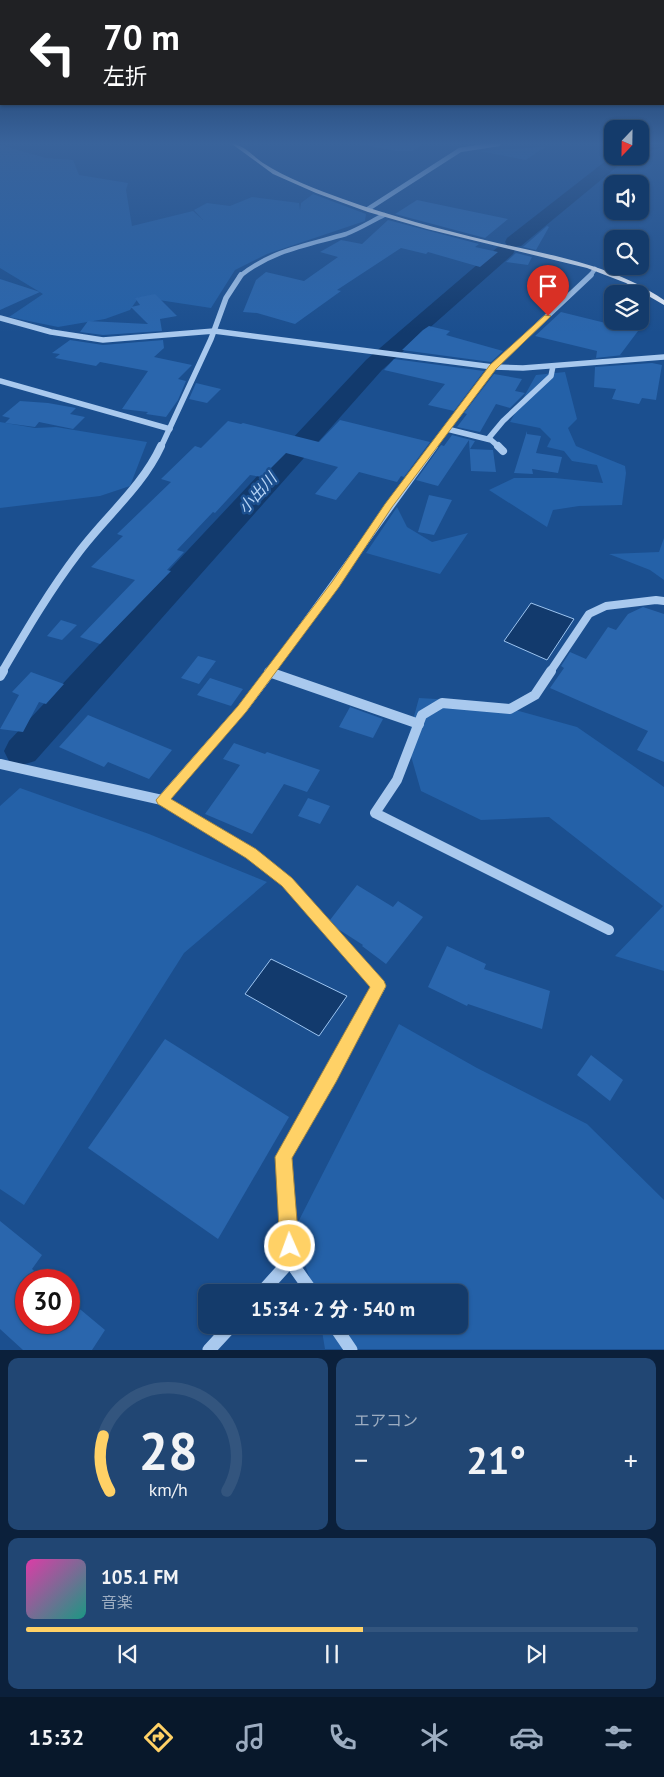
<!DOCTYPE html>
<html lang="ja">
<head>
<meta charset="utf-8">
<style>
  :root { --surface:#143b6b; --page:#214673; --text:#f1f3f6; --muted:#9dadc1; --line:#33557e; --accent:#ffd166 }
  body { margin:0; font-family:"PT Sans","Noto Sans JP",sans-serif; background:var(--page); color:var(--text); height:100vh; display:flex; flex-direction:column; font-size:19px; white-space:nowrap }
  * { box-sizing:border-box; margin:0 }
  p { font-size:16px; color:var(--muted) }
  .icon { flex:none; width:28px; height:28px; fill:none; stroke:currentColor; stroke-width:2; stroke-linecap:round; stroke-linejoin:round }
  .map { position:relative; height:1350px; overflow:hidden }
  .details { display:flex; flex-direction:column; gap:8px; padding:8px; background:#0b203b; flex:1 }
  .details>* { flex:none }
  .guide { position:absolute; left:0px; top:0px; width:665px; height:105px; box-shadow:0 1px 4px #0004,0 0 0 1px var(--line); background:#202124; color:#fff; overflow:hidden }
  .needle { width:32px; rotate:202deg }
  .fabs { position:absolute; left:604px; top:120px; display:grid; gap:10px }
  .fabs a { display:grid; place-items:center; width:45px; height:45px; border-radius:10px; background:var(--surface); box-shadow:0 1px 4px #0004,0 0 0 1px var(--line); font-size:25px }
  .speed { position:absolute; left:15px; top:1269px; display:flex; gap:10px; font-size:25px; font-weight:700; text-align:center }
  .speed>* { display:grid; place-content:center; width:65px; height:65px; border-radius:50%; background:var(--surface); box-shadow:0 1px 4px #0004,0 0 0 1px var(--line); line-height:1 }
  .speed .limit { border:8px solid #d22; background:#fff; color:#111 }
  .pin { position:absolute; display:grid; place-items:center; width:42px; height:42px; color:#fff; margin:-51px -21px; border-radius:50% 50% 50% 0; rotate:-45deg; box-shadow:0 0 5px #0007 }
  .pin .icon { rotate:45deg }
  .me { position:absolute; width:55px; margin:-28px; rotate:358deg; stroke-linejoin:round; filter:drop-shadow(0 0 4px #0008) }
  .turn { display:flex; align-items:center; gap:18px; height:105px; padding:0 20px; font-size:22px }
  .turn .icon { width:65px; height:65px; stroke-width:2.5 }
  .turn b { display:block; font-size:35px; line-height:42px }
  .big { font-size:38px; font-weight:800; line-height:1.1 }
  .details .widget { flex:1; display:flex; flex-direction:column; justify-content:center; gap:8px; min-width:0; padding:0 18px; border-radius:10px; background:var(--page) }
  .details .dial { align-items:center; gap:0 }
  .dial svg { height:130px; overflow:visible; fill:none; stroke:var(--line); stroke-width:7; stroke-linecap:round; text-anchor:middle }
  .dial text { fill:var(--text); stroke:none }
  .song { display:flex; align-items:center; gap:15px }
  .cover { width:60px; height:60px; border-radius:8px; background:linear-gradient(135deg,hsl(320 70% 55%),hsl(170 70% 35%)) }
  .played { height:5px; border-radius:2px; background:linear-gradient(90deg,var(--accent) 55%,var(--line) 55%) }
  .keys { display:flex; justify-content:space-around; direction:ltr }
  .heat { display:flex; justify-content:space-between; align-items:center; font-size:28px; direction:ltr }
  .details .tiles { flex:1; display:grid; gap:8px; grid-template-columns:1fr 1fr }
  .widget:last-child { grid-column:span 2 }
  .trip { position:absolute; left:198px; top:1284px; width:270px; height:50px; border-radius:10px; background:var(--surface); box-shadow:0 1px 4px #0004,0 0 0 1px var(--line); font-weight:800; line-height:50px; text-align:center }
  .tabs { display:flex; height:80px; justify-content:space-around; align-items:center; background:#08182b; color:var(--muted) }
  .tabs .icon { width:35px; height:35px }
  .tabs .active { color:var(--accent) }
  .tabs b { font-size:22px; color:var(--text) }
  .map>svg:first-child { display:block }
  .green { fill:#2461a8 }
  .water { fill:#123a6d; stroke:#9cc4f0 }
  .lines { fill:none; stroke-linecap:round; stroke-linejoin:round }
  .river { fill:#123a6d; fill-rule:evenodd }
  .building { fill:#2a66ad }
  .minor-far4 { stroke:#a9c9ee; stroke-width:4.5 }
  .minor-far3 { stroke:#a9c9ee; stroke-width:5.5 }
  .minor-far2 { stroke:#a9c9ee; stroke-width:8 }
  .minor-far1 { stroke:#a9c9ee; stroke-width:10 }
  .minor { stroke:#a9c9ee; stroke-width:13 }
  .major { fill:#f0f6ff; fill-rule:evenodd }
  .route { fill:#ffd166; stroke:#a68842 }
  .labels { text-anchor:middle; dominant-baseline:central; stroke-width:5; stroke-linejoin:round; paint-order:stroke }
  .water-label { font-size:16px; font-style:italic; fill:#b5d3f5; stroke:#1b4f8f }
</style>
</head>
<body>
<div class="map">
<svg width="664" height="1350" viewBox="0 0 664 1350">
  <rect width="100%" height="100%" fill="#1b4f8f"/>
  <g class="green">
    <polygon points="358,144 422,144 413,151 396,151"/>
    <polygon points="0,145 46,158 73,160 79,175 128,183 126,190 132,226 193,211 203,220 194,210 207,203 230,206 252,197 299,203 300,210 301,203 313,194 366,214 365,221 267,254 235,270 211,308 139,297 130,310 105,319 58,327 9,317 43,294 0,268"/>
    <polygon points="545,147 526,160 479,151"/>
    <polygon points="565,372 577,419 568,428 576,446 625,466 626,473 622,505 579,506 553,510 547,527 489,490 514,478 555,478 603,483 597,465 572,461 564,451 547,447 551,439 540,428 510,422 536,375"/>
    <polygon points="0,422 35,428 56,427 147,442 130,486 100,496 0,508"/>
    <polygon points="397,507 407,527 432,542 468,533 440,574 366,553"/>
    <polygon points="664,538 664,580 650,570 609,554 659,552"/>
    <polygon points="419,698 486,702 577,727 664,787 664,971 615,956 663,906 549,817 481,820 421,791 407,742"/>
    <polygon points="20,788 149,834 267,882 184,953 24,1205 0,1189 0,806"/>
    <polygon points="399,1024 477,1068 587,1124 664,1200 664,1349 325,1349 321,1325 459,1325 459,1292 315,1292 293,1232"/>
  </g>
  <g class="water">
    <polygon points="531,603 574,619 547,660 504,641"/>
    <polygon points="271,959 347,996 319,1036 245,994"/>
  </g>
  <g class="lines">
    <g class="river">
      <polygon points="640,144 664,144 664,145 662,147 640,154"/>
      <polygon points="612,156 630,156 521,246 514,247 515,250 513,254 382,370 35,761 22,765 9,761 4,751 9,741 366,360 499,246 507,245 505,242 507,238"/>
    </g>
  </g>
  <g class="building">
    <polygon points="417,200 455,208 508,219 485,238 395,214"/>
    <polygon points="388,220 479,244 475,247 498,252 480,267 428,252 426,254 401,248 337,290 341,291 295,324 257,313 243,312 256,280 266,272 304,281 338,257 320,252 341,240 362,244"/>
    <polygon points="547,226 549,227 536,250 523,247"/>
    <polygon points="516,253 532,257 528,265 506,262"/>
    <polygon points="0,279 40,292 0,310"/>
    <polygon points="155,294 177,316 160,319 162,331 103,335 80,332 88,321 148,324 131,307 140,305 135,298"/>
    <polygon points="561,312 638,331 620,355 623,355 596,358 597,351 535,336"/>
    <polygon points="429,326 450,331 446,335 503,351 491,362 402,350 423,330"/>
    <polygon points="70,340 103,345 163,340 164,348 154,357 192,365 178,379 186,381 178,400 166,417 146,414 148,412 122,409 148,371 100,362 96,366 55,358 60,354 52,353"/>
    <polygon points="394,359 484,371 454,411 428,405 445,384 384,370"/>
    <polygon points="652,363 662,365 656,400 642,398 639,404 612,399 616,389 594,387 595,367"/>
    <polygon points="494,374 522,379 515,391 525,393 510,408 496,404 480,432 457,427 467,414 464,413"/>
    <polygon points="196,383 221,389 207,403 189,399"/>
    <polygon points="20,401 48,403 76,408 70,414 85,417 73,429 39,422 35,427 5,423 10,418 2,416"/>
    <polygon points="340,420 430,442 404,477 401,476 397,482 359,472 336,500 315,494 338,467 286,453 262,477 250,475 215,513 213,512 177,550 184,552 167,570 171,571 100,644 80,637 135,580 91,567 123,536 117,534 171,482 161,479 195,446 201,448 228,421 241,424 243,423 319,442"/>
    <polygon points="527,431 527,434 541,436 536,453 562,457 558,473 532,469 533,474 514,473"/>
    <polygon points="452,435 475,441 470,449 493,450 496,472 471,471 469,440 438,486 416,480 441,445 444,446"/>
    <polygon points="429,495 452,500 434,535 418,532"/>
    <polygon points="643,607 664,614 664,762 637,750 648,731 550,688 564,668 561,666 570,652 586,659 608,627 616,630 628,614"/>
    <polygon points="61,620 77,625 62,640 47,636"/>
    <polygon points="198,656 216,661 199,684 181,678"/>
    <polygon points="31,672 64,684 46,704 39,702 23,732 0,729 19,695 12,692"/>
    <polygon points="210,678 243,689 231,706 197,695"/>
    <polygon points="350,707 383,719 373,738 339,727"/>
    <polygon points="88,715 172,750 149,779 108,762 104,767 59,747"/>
    <polygon points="234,743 265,754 267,752 320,770 307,792 284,784 252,834 205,814 240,765 223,759"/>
    <polygon points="308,798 330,806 320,824 298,816"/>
    <polygon points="357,885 393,907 398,901 423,917 386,964 362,946 363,945 338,929 330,920"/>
    <polygon points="447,946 486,964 484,969 550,991 542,1029 468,1004 467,1006 428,987"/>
    <polygon points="165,1039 289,1117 218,1239 88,1148"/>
    <polygon points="591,1055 623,1080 610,1101 577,1075"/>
    <polygon points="0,1221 42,1255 32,1269 45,1280 26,1280 26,1322 69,1322 69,1300 105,1330 92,1350 23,1350 0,1329"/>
  </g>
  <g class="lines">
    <g class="minor-far4">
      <polyline points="368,209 460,150 498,144"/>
      <path d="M240 276C272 250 308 245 346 234 359 229 372 221 384 215"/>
      <polyline points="590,276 595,269"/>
    </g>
    <g class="minor-far3">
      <polyline points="0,318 51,332 103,340 214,331 493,367 523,368 664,357"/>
      <polyline points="0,381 170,429"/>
      <polyline points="447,429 491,440 499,447"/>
      <polyline points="488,439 503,421 551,376 553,366"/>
      <polyline points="161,447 211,339 226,298 241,275"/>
      <polyline points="433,447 493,367 591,275"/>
    </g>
    <g class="minor-far2">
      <polyline points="498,446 503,451"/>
      <path d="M2 672C26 631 50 590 79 552 106 516 142 487 161 446"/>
      <polyline points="270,672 434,446"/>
      <polyline points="550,672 589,614 606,606 656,600 664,601"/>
    </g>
    <g class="minor-far1">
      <polyline points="551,671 535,695 510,709 442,703 422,715 397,780 375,813 609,930"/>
      <polyline points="269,672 419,724"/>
      <polyline points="0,676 3,671"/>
      <polyline points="0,764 162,800 251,854 287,882 361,966"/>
      <polyline points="162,800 242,709 271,671"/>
    </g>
    <g class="minor">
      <polyline points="262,1292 290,1261"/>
      <polyline points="312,1292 290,1261 288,1197 283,1157 379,986 360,964"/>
      <polyline points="334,1325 351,1350"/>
      <polyline points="209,1350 232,1325"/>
    </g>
    <path class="major" d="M232 144C243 144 254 157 263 163 288 179 316 189 343 199 390 216 440 229 489 241 549 255 612 264 664 300V305L626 283 587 268 427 229 368 212 316 193 273 174Z"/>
  </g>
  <linearGradient id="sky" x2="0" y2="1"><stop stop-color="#0f2b4f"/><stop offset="0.43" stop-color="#39639b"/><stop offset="1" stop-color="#39639b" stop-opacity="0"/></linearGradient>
  <rect width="664" height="333" fill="url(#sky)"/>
  <polygon class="route" points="545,315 551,316 496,369 392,507 339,587 246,712 171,799 256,849 292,878 384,981 386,986 336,1082 292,1158 299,1246 296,1252 290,1255 283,1252 280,1246 275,1157 370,987 282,886 246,858 158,804 156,800 238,706 332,582 385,504 490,365"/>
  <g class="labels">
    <g class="water-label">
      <text transform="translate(257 493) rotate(-48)">小出川</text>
    </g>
  </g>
</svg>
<div class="fabs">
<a><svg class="needle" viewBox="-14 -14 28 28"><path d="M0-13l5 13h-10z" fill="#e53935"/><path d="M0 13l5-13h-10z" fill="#9dadc1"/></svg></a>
<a><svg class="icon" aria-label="sound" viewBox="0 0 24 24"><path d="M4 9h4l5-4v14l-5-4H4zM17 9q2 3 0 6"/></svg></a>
<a><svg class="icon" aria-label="search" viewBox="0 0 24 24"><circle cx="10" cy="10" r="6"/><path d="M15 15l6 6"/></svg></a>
<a><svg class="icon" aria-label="layers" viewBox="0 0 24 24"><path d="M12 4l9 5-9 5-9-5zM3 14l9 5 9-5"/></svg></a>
</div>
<div class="speed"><div class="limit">30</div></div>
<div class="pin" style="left:548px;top:316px;background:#d93025"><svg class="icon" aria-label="arrive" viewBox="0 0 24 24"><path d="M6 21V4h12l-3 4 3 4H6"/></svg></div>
<svg class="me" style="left:290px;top:1246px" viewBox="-20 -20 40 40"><circle r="17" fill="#ffd166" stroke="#fff" stroke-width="3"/><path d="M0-11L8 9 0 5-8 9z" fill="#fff"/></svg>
<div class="trip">15:34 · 2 分 · 540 m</div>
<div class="guide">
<div class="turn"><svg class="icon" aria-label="left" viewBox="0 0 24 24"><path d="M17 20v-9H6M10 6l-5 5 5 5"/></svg><div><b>70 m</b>左折</div></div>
</div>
</div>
<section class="details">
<div class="tiles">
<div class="widget dial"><svg viewBox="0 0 100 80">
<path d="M14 69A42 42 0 1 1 86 69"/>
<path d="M14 69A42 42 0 0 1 10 35" stroke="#ffd166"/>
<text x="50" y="56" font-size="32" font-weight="700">28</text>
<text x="50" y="72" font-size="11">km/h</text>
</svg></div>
<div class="widget"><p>エアコン</p>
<div class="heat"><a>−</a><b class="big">21°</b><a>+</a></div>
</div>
<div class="widget">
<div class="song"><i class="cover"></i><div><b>105.1 FM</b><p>音楽</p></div></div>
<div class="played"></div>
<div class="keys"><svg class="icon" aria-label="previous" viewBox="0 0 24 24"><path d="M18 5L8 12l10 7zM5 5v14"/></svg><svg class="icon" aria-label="pause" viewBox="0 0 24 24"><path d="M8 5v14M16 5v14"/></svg><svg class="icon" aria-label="next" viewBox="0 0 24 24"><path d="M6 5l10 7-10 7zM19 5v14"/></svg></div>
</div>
</div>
</section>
<nav class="tabs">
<b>15:32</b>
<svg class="icon active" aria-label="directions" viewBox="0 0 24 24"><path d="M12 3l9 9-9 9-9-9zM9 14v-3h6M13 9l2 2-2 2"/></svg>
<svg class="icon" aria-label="music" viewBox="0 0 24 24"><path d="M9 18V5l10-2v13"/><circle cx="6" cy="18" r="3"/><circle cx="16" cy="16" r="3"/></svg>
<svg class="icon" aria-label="phone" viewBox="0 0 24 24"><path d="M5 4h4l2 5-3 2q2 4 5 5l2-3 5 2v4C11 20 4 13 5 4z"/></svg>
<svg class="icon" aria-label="climate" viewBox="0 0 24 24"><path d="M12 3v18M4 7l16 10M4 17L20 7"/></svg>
<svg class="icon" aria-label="car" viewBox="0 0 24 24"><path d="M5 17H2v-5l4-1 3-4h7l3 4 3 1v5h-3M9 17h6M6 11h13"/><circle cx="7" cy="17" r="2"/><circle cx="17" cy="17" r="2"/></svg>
<svg class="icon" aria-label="filters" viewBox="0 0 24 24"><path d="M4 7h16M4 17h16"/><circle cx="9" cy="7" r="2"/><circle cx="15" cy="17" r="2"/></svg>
</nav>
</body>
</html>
